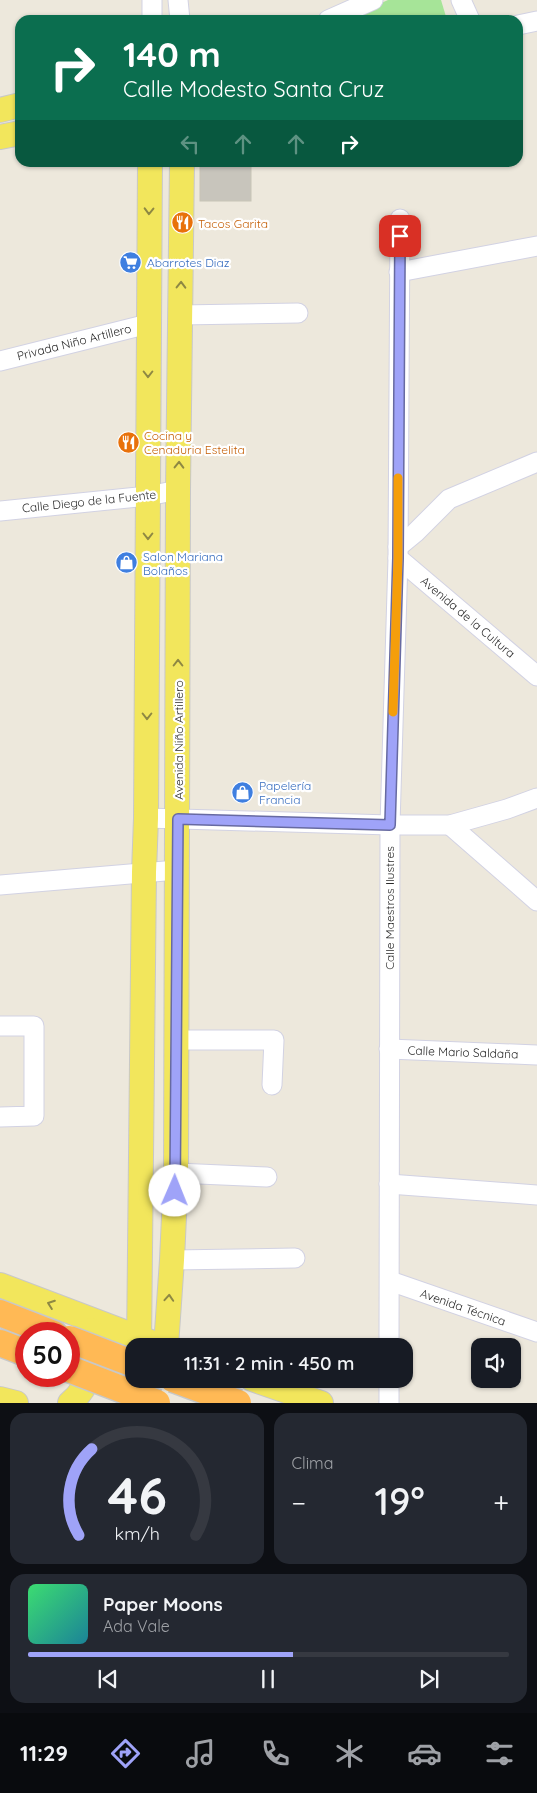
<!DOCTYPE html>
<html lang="es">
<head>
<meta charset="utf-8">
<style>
  :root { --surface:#171b24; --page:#242831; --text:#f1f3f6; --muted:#9ea1a6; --line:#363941; --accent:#9fa3f8 }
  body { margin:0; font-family:Quicksand,sans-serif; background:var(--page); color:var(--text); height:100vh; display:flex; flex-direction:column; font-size:19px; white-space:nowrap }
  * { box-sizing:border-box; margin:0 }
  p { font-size:16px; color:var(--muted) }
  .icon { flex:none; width:28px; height:28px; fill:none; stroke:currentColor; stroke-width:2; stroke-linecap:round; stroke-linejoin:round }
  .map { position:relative; height:1403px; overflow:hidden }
  .drawer { display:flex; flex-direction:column; gap:10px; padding:10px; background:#0d0f14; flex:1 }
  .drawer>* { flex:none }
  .banner { position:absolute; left:15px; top:15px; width:508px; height:152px; border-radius:15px; box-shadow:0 1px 4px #0004; background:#0b6e4f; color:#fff; overflow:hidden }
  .fabs { position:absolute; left:471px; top:1338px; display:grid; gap:10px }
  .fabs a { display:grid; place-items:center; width:50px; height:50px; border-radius:10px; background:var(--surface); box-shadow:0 1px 4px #0004; font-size:25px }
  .speed { position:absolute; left:15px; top:1322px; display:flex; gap:10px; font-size:25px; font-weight:700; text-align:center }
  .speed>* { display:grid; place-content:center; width:65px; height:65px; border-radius:50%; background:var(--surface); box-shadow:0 1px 4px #0004; line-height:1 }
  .speed .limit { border:8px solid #d22; background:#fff; color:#111 }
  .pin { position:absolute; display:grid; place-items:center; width:42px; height:42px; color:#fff; margin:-21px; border-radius:10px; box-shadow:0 2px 8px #0006 }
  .me { position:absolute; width:55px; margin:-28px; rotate:1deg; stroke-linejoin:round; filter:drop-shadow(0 0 4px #0008) }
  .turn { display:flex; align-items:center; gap:18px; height:105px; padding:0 25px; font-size:22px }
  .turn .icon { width:65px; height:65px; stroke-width:2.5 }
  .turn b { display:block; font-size:35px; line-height:42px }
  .lanes { display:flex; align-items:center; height:48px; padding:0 25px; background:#0003; justify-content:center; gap:25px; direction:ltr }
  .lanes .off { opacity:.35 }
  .big { font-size:38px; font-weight:600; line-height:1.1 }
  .drawer .tile { flex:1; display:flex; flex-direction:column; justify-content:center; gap:8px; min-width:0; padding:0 18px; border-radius:15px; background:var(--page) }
  .drawer .dial { align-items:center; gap:0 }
  .dial svg { height:130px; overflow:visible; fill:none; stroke:var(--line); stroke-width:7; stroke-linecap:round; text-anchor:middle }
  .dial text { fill:var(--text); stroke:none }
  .song { display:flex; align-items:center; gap:15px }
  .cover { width:60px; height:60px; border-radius:8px; background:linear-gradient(135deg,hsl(140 70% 55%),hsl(190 70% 35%)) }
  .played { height:5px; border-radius:2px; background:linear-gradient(90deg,var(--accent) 55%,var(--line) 55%) }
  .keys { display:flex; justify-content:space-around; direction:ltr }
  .heat { display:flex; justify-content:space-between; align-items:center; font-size:28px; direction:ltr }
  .drawer .tiles { flex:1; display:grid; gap:10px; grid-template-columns:1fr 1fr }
  .tile:last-child { grid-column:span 2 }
  .trip { position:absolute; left:125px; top:1338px; width:288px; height:50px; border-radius:15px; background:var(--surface); box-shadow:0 1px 4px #0004; font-weight:600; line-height:50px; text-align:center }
  .tabs { display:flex; height:80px; justify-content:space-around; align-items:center; background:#090b0e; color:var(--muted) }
  .tabs .icon { width:35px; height:35px }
  .tabs .selected { color:var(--accent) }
  .tabs b { font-size:22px; color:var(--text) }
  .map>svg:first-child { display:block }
  .green { fill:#a6e498 }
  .building { fill:#c8c5bc; stroke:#c8c4b6 }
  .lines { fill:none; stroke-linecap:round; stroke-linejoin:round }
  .minor-casing { stroke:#d2d2e3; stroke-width:21 }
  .major-casing { stroke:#c8c8c8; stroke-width:26 }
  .highway-casing { stroke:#c8c8c8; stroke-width:29 }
  .minor { stroke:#fff; stroke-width:19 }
  .major { stroke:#f2e65c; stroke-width:24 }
  .highway { stroke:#ffb955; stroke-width:26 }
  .highway-bridge-casing { stroke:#c8c8c8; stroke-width:29; stroke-linecap:butt }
  .highway-bridge { stroke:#ffb955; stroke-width:26 }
  .oneway { stroke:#8e8843 }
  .route-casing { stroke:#676aa1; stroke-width:12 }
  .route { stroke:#9fa3f8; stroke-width:9 }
  .slow { stroke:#f59e0b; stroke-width:9 }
  .labels { text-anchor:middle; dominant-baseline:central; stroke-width:4.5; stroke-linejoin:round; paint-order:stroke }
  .food-label { font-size:12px; fill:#c56008; stroke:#fff; text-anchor:start }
  .shop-label { font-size:12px; fill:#366cbe; stroke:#fff; text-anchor:start }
  .street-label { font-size:12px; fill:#2a2a2a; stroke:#fff }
</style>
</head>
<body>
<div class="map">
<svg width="537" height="1403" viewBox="0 0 537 1403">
  <rect width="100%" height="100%" fill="#ede8dc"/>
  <polygon class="green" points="388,0 441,0 447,20 343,20"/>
  <rect class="building" x="200" y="162" width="51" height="39"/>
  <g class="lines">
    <defs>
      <g id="minor">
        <polyline points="178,0 180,20"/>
        <polyline points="461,0 470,20"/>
        <polyline points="152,20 152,0"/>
        <polyline points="328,20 373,0"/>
        <polyline points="518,25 537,21"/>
        <polyline points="399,272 537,246"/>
        <polyline points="180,315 298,313"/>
        <polyline points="0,361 148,324"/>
        <polyline points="0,511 148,496 178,490"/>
        <polyline points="398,547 415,533 449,499 537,462"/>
        <polyline points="398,558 537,676"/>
        <polyline points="146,818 390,825 450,825 507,809 537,798"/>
        <polyline points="450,825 537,901"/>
        <polyline points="0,885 177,870"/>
        <polyline points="0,1026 34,1026 34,1116 0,1117"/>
        <polyline points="175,1040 274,1040 272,1085"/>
        <polyline points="389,1049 537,1055"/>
        <polyline points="176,1173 267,1177"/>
        <polyline points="389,1184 537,1195"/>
        <polyline points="172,1260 295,1258"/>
        <polyline points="390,1281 537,1332"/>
        <polyline points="389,1346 390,825 398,558 400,219"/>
        <polyline points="389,1403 389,1379"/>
      </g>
      <g id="major">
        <polyline points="0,110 20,105"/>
        <polyline points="0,137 20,133"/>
        <polyline points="0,1285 153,1343"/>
        <polyline points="139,1346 144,872 146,818 150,162"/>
        <polyline points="166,1346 172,1260 176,1173 178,490 182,162"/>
        <polyline points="252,1379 321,1403"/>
        <polyline points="0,1399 16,1403"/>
        <path d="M70 1403C93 1384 93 1361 92 1333L90 1330"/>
      </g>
      <g id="highway">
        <polyline points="0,1313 54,1334"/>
        <polyline points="0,1343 26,1353"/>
      </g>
    </defs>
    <use href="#minor" class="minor-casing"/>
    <use href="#major" class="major-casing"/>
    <use href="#highway" class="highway-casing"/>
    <use href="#minor" class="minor"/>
    <use href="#major" class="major"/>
    <use href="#highway" class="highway"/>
    <defs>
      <g id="highway-bridge">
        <polyline points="69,1339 134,1364"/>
        <polyline points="69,1369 157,1403"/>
        <polyline points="173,1379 238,1403"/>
      </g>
    </defs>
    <use href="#highway-bridge" class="highway-bridge-casing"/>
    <use href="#highway-bridge" class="highway-bridge"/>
  </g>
  <defs><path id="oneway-chevron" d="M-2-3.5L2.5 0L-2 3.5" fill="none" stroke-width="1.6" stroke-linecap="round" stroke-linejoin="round" transform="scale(1.25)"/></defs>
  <g class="oneway">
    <use href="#oneway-chevron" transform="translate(149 211) rotate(91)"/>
    <use href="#oneway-chevron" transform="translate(181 285) rotate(-89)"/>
    <use href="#oneway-chevron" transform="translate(148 374) rotate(90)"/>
    <use href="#oneway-chevron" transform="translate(179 465) rotate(-89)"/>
    <use href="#oneway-chevron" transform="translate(148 536) rotate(90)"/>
    <use href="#oneway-chevron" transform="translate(178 663) rotate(-90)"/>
    <use href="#oneway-chevron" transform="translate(147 716) rotate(90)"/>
    <use href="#oneway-chevron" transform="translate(169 1298) rotate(-86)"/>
    <use href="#oneway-chevron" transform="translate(51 1304) rotate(-160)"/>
  </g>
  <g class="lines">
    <defs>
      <polyline id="route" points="175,1191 178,819 390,825 398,558 400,236"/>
    </defs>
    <use href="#route" class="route-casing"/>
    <use href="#route" class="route"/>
    <polyline class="slow" points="393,712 398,558 398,478"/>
  </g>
  <defs>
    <symbol id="restaurant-disc" viewBox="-11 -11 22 22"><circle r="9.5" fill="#e8710a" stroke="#fff"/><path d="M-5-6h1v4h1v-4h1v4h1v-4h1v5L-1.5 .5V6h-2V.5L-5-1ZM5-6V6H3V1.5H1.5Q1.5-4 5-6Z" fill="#fff"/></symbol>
    <symbol id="supermarket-disc" viewBox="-11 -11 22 22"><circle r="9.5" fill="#3f7fe0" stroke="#fff"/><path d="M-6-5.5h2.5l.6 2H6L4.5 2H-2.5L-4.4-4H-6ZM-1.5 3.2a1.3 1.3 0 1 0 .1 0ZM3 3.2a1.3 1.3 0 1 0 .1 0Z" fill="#fff"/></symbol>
    <symbol id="shop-disc" viewBox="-11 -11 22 22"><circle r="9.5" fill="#3f7fe0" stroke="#fff"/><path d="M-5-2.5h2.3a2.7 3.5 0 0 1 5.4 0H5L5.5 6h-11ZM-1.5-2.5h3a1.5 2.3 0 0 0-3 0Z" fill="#fff"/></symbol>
  </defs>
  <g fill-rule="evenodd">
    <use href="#restaurant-disc" x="170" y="210" width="25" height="25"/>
    <use href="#supermarket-disc" x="118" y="250" width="25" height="25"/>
    <use href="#restaurant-disc" x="116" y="430" width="25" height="25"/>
    <use href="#shop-disc" x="114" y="550" width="25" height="25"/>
    <use href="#shop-disc" x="230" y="780" width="25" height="25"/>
  </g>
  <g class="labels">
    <g class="food-label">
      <text x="198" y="223">Tacos Garita</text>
      <text x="144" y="435">Cocina y<tspan x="144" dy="14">Cenaduria Estelita</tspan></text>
    </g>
    <g class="shop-label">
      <text x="147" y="262">Abarrotes Diaz</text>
      <text x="143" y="556">Salon Mariana<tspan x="143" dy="14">Bolaños</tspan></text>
      <text x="259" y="785">Papelería<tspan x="259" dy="14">Francia</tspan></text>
    </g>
    <g class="street-label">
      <text transform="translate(74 342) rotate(-14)">Privada Niño Artillero</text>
      <text transform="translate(89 501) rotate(-6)">Calle Diego de la Fuente</text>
      <text transform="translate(468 617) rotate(40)">Avenida de la Cultura</text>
      <text transform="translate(178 740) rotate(-90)">Avenida Niño Artillero</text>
      <text transform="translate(389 908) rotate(-90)">Calle Maestros Ilustres</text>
      <text transform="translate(463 1052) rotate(2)">Calle Mario Saldaña</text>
      <text transform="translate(463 1307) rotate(19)">Avenida Técnica</text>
    </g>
  </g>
</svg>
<div class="fabs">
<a><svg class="icon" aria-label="sound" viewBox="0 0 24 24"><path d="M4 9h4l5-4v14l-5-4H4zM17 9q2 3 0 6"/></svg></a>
</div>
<div class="speed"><div class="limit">50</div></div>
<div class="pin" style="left:400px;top:236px;background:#d93025"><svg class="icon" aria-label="arrive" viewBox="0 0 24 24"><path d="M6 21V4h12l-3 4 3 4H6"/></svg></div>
<svg class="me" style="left:175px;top:1191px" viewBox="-20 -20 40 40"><circle r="19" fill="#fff"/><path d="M0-13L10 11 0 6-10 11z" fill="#9fa3f8"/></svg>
<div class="trip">11:31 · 2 min · 450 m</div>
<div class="banner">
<div class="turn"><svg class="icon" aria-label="right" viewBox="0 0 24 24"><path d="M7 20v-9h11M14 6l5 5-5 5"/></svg><div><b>140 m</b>Calle Modesto Santa Cruz</div></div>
<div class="lanes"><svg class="icon off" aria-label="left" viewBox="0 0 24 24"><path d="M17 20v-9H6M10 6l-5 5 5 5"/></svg><svg class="icon off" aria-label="ahead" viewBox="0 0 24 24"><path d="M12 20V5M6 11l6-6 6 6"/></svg><svg class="icon off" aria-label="ahead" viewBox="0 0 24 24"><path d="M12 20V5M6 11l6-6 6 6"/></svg><svg class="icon" aria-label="right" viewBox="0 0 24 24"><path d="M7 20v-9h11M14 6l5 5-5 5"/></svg></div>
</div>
</div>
<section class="drawer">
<div class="tiles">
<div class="tile dial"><svg viewBox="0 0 100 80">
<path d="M14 69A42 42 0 1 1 86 69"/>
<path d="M14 69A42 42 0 0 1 22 16" stroke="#9fa3f8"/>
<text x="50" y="56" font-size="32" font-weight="700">46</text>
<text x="50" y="72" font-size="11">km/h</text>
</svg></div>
<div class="tile"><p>Clima</p>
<div class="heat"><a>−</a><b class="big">19°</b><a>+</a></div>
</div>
<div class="tile">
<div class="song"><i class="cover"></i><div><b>Paper Moons</b><p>Ada Vale</p></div></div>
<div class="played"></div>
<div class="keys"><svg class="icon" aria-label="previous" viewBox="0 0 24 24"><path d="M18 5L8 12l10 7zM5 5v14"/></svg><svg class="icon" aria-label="pause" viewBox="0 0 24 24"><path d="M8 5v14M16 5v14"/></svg><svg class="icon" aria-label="next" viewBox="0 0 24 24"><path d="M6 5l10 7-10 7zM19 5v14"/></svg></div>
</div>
</div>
</section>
<nav class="tabs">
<b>11:29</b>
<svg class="icon selected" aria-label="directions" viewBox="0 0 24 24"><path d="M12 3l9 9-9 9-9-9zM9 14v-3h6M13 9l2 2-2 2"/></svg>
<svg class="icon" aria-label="music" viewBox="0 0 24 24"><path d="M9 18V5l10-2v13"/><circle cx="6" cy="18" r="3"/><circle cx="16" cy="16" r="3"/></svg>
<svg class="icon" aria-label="phone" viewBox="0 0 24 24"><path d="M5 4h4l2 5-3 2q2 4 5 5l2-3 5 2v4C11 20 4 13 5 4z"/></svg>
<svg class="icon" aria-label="climate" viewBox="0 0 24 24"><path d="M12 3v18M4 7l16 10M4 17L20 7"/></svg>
<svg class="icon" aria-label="car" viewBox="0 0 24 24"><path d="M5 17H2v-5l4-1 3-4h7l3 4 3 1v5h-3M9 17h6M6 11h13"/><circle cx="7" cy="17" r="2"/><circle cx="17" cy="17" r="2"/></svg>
<svg class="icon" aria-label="filters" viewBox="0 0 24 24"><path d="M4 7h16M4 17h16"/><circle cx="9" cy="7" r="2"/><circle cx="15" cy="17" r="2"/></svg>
</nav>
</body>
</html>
